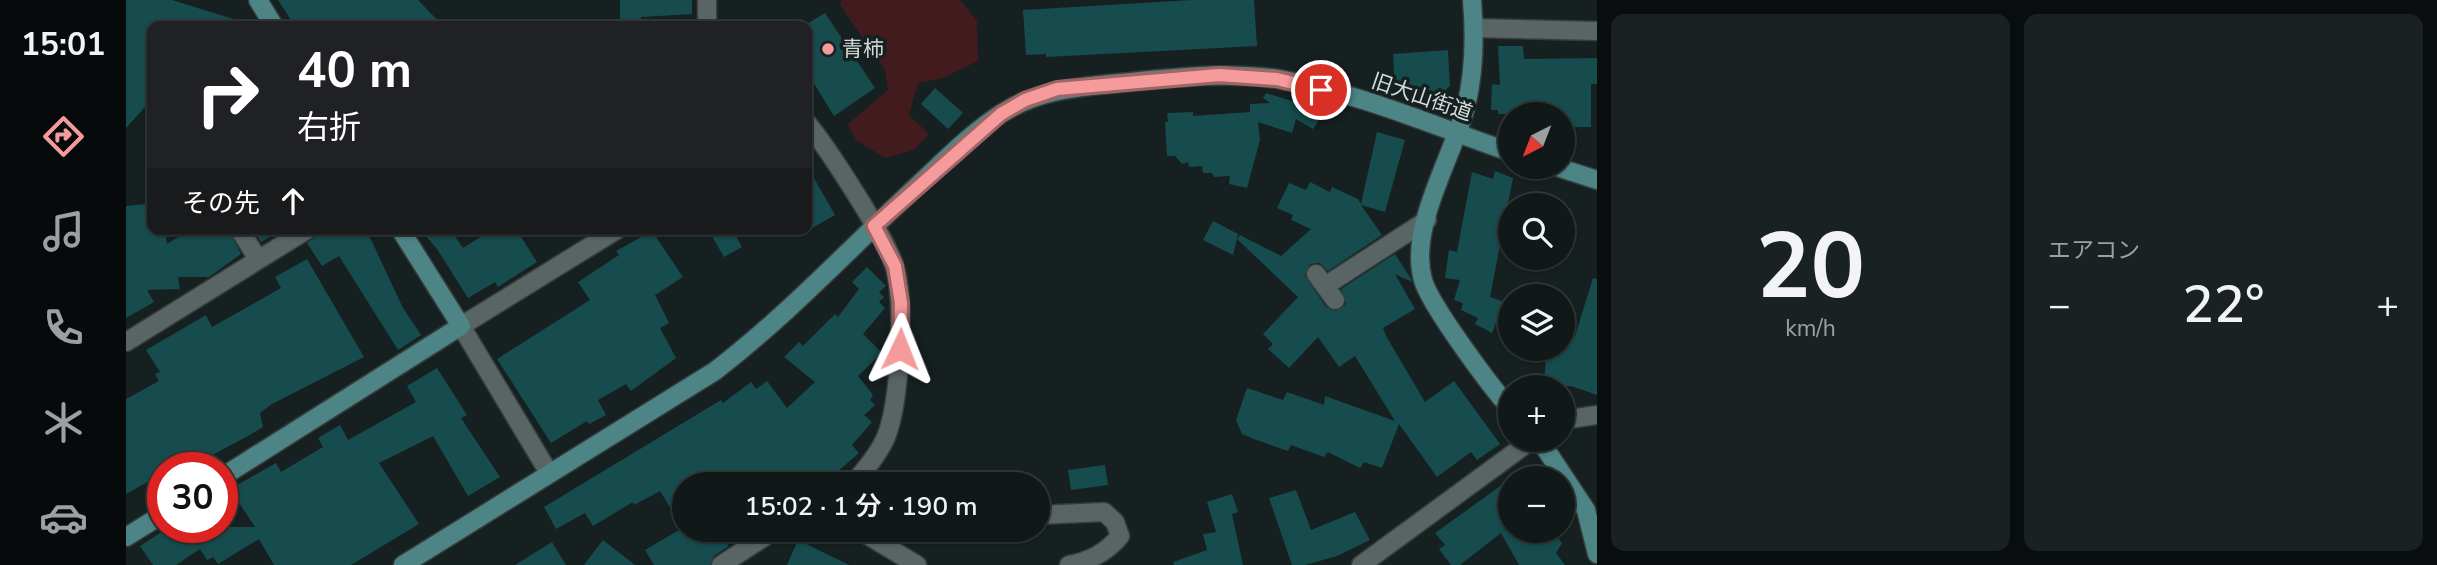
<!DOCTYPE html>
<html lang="ja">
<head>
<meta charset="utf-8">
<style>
  :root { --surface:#101818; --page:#192121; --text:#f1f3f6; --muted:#9ca0a2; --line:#303737; --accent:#f59b9c }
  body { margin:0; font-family:"Nunito Sans","Noto Sans JP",sans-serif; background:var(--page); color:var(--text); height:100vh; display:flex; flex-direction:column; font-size:26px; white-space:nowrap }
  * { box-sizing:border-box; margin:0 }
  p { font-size:23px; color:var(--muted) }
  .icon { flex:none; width:38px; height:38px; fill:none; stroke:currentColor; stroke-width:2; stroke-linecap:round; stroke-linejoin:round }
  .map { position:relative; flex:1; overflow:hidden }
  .drawer { display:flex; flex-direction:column; gap:14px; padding:14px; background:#090d0d; width:840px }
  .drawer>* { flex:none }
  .hud { position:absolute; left:21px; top:21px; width:665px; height:214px; border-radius:14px; box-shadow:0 2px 5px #0004,0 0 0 2px var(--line); background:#202124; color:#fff; overflow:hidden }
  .needle { width:46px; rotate:222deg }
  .tools { position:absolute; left:1372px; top:102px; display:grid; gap:14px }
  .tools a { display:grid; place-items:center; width:77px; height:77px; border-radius:50%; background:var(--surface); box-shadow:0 2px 5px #0004,0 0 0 2px var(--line); font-size:35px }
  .speed { position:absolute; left:21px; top:452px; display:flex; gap:14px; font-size:35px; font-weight:700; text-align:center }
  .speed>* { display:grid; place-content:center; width:91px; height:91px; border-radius:50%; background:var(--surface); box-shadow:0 2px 5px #0004,0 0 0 2px var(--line); line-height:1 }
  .speed .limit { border:10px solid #d22; background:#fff; color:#111 }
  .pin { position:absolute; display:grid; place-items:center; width:60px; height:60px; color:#fff; margin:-30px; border:4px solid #fff; border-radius:50%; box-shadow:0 2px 7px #0007 }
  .me { position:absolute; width:77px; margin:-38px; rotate:2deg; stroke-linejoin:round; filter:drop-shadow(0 0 5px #0008) }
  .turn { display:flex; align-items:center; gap:24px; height:147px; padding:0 35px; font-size:32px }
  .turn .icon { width:91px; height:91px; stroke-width:2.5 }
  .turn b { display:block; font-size:49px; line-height:60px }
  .then { display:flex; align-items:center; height:66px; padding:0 35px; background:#0003; gap:14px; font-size:26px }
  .big { font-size:52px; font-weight:600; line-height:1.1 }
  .drawer .tile { flex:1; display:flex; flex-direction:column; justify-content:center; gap:10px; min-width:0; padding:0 24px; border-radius:14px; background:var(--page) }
  .drawer .dial { align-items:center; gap:0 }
  .dial b { font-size:91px; line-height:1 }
  .heat { display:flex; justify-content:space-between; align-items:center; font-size:38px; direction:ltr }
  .drawer .tiles { flex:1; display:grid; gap:14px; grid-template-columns:repeat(2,1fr) }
  .trip { position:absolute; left:546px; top:472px; width:378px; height:70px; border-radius:35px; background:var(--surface); box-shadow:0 2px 5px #0004,0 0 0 2px var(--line); font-weight:600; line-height:70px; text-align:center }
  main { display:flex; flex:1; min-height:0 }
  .dock { display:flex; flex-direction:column; width:126px; justify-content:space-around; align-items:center; background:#060a0a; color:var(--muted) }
  .dock .icon { width:49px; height:49px }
  .dock .on { color:var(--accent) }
  .dock b { font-size:32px; color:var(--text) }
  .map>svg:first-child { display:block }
  .green { fill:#411b1d }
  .building { fill:#164c4e }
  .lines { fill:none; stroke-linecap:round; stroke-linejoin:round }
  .street-casing { stroke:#353c3c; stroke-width:21 }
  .secondary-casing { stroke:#353c3c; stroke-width:21 }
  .street { stroke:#596465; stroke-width:18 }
  .secondary { stroke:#4d8486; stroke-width:18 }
  .route-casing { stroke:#9f6565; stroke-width:18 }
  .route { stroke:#f59b9c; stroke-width:12 }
  .poi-dot { fill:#f59b9c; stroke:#162020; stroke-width:2.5 }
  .labels { text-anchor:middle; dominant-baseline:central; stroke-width:7; stroke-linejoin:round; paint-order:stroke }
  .poi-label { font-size:21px; fill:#d5dbdb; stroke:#162020; text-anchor:start }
  .street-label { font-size:21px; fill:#d5dbdb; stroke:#162020 }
</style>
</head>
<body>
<main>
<nav class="dock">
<b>15:01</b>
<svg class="icon on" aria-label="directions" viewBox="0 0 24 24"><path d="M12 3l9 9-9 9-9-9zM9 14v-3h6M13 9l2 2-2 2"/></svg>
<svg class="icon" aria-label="music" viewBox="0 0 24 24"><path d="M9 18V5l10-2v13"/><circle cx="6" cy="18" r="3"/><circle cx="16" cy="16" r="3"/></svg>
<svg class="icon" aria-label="phone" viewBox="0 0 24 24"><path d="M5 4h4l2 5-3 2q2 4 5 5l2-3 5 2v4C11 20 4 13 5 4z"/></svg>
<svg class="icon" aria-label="climate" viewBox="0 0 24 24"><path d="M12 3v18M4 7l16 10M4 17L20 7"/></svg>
<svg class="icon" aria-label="car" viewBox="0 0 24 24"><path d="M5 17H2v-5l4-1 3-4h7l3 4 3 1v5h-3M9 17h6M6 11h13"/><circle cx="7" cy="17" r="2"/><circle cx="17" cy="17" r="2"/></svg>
</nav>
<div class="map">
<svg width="1471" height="565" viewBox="0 0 1471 565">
  <rect width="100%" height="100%" fill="#162020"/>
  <polygon class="green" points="716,0 834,0 851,21 852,61 817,78 792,83 783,115 803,134 788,150 759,158 731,141 721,125 762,90 759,70 714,5"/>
  <g class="building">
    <polygon points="0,0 46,0 117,22 117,26 26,26 26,99 0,128"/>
    <polygon points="152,0 292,0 317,26 169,26"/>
    <polygon points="494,0 566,0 566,14 515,17 515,25 494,25"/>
    <polygon points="1066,0 1128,0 1131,46 920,57 920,54 900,55 897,10"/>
    <polygon points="699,13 749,88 708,116 681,72 681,24"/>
    <polygon points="1372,46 1397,46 1398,59 1471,58 1471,84 1465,84 1465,127 1437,127 1437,114 1372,114 1372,110 1365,110 1366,84 1374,85"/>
    <polygon points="1322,50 1324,86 1315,94 1291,93 1290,89 1269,91 1267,54"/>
    <polygon points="809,88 837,113 822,129 795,104"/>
    <polygon points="1140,93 1199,111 1187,129 1170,119 1166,133 1132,122 1134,140 1121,188 1103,184 1104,176 1088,177 1086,173 1077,173 1076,166 1063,167 1062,162 1056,164 1049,156 1041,156 1039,122 1042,122 1041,113 1067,112 1067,116 1124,112 1124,104 1144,103 1137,98"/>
    <polygon points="1251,132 1279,140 1259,212 1235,205 1256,235 1202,271 1194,263 1184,264 1179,276 1200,307 1210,311 1220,304 1215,289 1269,254 1285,279 1286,282 1269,274 1289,309 1257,328 1260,336 1299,402 1328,381 1374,444 1351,460 1345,452 1311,477 1273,424 1256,468 1238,462 1234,468 1202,452 1198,457 1165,445 1162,451 1128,439 1116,434 1110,420 1121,388 1157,400 1161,392 1198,405 1199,396 1269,421 1229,356 1213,367 1192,337 1163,368 1142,349 1147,344 1137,334 1172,297 1111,239 1114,235 1155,256 1185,229 1165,220 1167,215 1151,208 1163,183 1180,190 1184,182 1204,192 1206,187 1232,199 1235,204"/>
    <polygon points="681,166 709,215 681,231"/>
    <polygon points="1369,171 1387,178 1364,297 1378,302 1366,333 1349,324 1352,318 1335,310 1337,303 1328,300 1334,280 1319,278 1323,250 1331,252 1346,172 1367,179"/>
    <polygon points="22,204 24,214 26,213 26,229 39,229 41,244 65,229 102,229 115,254 83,277 52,277 54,289 21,290 28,302 0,318 0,206"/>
    <polygon points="1087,221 1112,234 1107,255 1077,240"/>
    <polygon points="127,229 157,229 135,242"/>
    <polygon points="193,229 240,229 277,308 295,335 272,350 213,256 196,266 181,243 192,235"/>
    <polygon points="294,229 324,229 337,248 367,229 390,229 411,262 372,287 369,282 342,298 311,249"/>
    <polygon points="582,229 606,229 616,247 598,257"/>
    <polygon points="526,231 557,277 529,295 543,323 534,328 550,358 505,391 500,384 472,400 480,415 463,424 461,421 425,443 371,359 464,300 452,282 493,255 490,251"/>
    <polygon points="181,259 238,357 146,404 134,413 137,427 122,436 64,467 37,467 37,500 25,480 0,494 0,399 33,381 29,374 34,372 20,350 80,315 86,327 155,288 149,277"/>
    <polygon points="741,267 760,286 753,292 758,297 753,302 759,308 737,334 756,353 732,376 747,395 744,400 749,405 738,415 746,422 726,445 733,453 696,485 659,485 652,474 633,485 558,485 558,530 593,530 603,546 588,556 584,565 528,565 519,550 553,530 558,530 534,491 508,505 507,502 467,526 459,513 430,529 418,507 595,400 597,403 625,382 630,389 641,381 661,408 689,382 658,357 673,342 677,346 709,314 712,317 733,289 726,282"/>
    <polygon points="1467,278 1471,279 1471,395 1445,386 1425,387 1425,383 1418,382 1421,348 1437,348 1437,332 1449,336"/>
    <polygon points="311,368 341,415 335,418 374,477 342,496 307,436 253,463 293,524 225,565 148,565 133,539 92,564 87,557 81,560 74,549 50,565 27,565 14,546 43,527 129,527 104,489 150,463 155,472 197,447 192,438 214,425 222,440 290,402 281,386"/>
    <polygon points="979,465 982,485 945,490 942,470"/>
    <polygon points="1384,479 1384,525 1378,530 1426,530 1436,543 1430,553 1439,565 1393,565 1375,533 1334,565 1325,565 1313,549 1319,545 1309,533"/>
    <polygon points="1170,490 1185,530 1229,512 1244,540 1211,556 1179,565 1166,565 1143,498"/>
    <polygon points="1106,494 1112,512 1106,514 1117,565 1048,565 1047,562 1081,550 1077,534 1090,532 1081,502"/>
    <polygon points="477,540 509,565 458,565"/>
    <polygon points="672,540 723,565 661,565"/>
    <polygon points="426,542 440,565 389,565"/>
  </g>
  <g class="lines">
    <defs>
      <g id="street">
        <polyline points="581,0 581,26"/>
        <polyline points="1348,28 1471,31"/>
        <path d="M681 123C701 147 762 240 769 268 779 305 774 402 760 437 752 455 738 471 726 485"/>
        <polyline points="113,229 132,259"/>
        <polyline points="1190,274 1209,300"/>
        <polyline points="1199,286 1301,220"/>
        <polyline points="0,342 182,229"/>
        <polyline points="1437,420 1471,415"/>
        <polyline points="423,473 335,326 492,229"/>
        <path d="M912 515 978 512 989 522 994 536C980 553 964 561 943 565"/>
        <polyline points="733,530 791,565"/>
        <polyline points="595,565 649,530"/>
        <polyline points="1235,565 1407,439"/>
      </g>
      <g id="secondary">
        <polyline points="132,0 148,26"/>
        <path d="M1346 0C1349 36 1349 70 1340 106 1327 157 1282 227 1297 280 1304 305 1365 387 1384 408"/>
        <polyline points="1428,166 1471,180"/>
        <polyline points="1413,439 1460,510 1471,554"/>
        <polyline points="96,477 335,326 274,229"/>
        <polyline points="0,537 37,514"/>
        <path d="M277 565 589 371C662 315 725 247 792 185 818 161 846 132 876 113 912 90 952 87 993 83 1045 78 1100 71 1152 79 1231 92 1308 126 1384 152"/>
      </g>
    </defs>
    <use href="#street" class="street-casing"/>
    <use href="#secondary" class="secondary-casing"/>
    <use href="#street" class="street"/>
    <use href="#secondary" class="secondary"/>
  </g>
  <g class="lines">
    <defs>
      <polyline id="route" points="774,349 775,303 769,266 748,226 875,114 899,100 931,89 1093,75 1151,79 1195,90"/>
    </defs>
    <use href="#route" class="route-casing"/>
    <use href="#route" class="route"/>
  </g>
  <circle class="poi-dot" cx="702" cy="49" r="7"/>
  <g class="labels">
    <g class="poi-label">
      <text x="716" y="49">青柿</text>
    </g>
    <g class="street-label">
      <text transform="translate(1296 97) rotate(19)">旧大山街道</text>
    </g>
  </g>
</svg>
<div class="tools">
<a><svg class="needle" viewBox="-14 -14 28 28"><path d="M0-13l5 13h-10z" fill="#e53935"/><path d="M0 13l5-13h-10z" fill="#9ca0a2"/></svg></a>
<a><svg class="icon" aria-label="search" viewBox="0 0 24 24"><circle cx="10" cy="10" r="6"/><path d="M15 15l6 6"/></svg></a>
<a><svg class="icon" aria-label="layers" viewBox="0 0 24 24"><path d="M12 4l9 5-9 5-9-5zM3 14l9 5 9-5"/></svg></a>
<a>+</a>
<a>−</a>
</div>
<div class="speed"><div class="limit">30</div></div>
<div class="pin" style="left:1195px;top:90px;background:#d93025"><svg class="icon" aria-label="arrive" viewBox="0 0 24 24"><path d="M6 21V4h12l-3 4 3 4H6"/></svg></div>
<svg class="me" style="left:774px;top:349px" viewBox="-20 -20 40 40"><path d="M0-17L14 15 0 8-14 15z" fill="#f59b9c" stroke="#fff" stroke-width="4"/></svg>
<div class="trip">15:02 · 1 分 · 190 m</div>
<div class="hud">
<div class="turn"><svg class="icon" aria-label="right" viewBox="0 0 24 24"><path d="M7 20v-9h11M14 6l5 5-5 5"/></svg><div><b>40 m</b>右折</div></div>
<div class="then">その先<svg class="icon" aria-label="ahead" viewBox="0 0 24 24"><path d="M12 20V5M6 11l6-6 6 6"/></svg></div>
</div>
</div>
<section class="drawer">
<div class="tiles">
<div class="tile dial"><b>20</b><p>km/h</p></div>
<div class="tile"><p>エアコン</p>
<div class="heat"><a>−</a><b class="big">22°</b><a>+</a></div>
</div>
</div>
</section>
</main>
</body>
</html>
